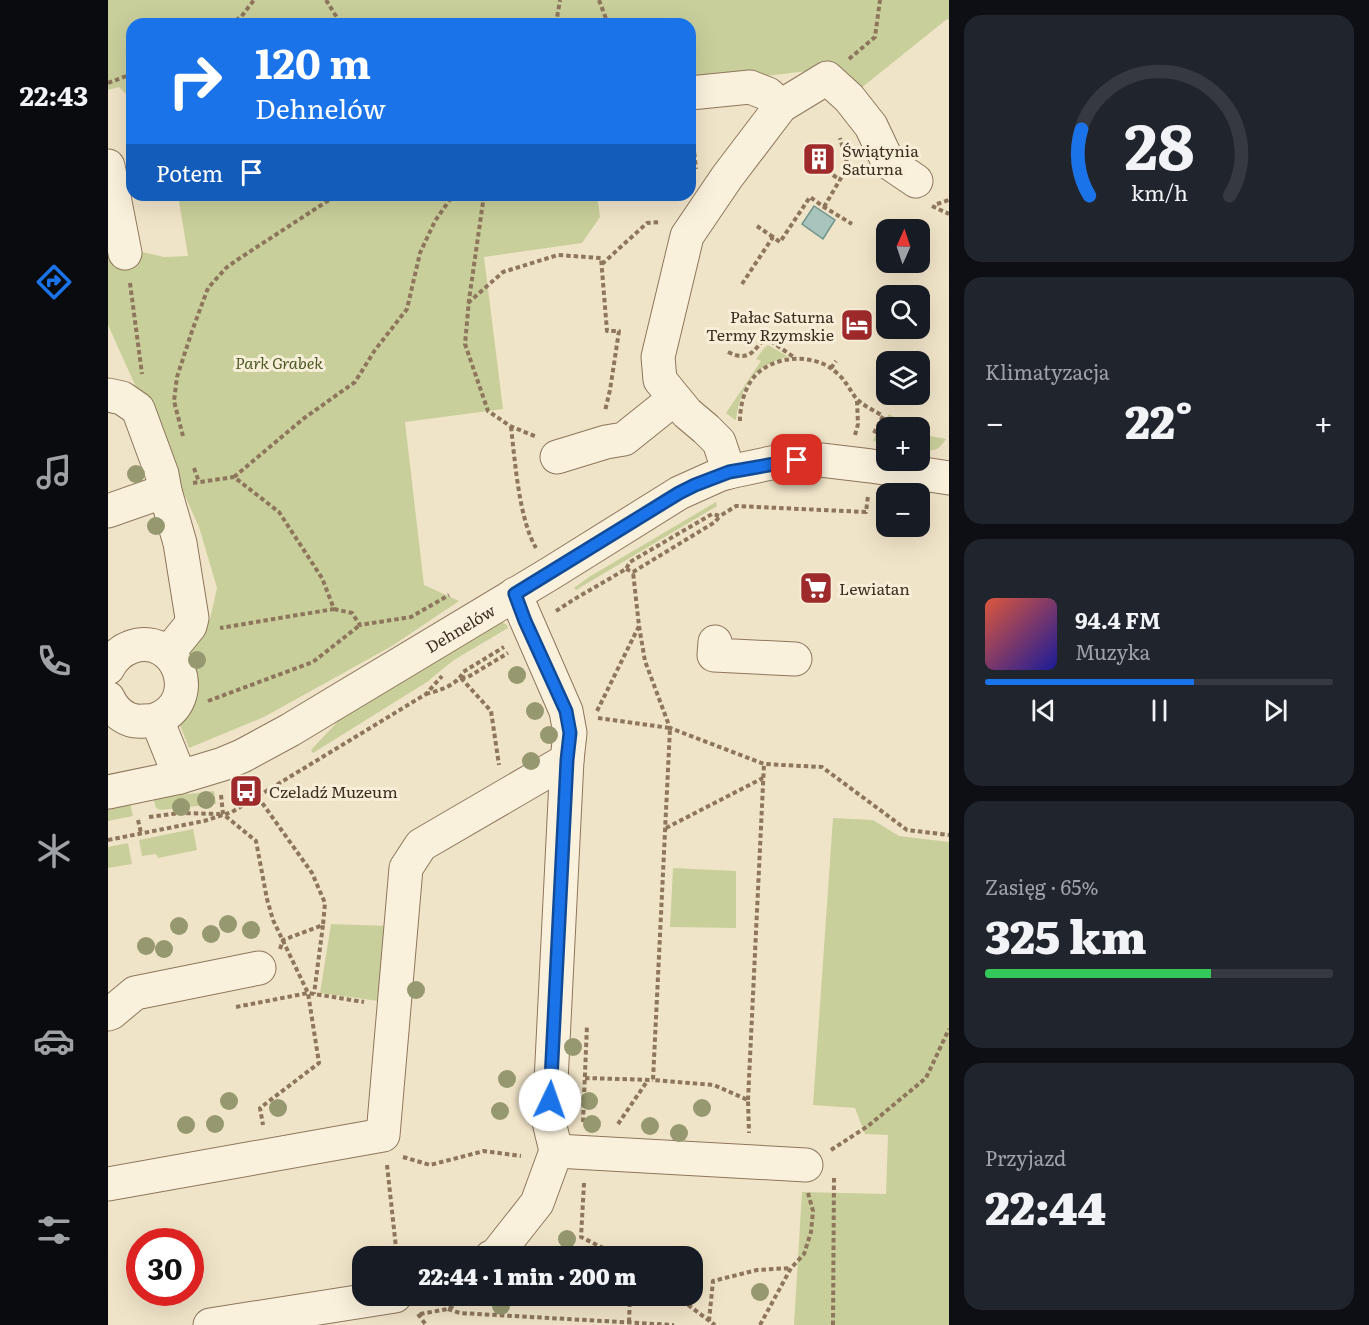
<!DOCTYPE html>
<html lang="pl">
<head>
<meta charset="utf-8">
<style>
  :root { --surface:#171b24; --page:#20242c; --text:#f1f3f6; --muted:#9ea1a6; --line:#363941; --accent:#1a73e8 }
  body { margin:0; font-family:Literata,serif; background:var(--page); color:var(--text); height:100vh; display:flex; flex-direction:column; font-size:22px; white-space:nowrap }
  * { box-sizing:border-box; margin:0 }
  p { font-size:20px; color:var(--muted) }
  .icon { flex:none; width:33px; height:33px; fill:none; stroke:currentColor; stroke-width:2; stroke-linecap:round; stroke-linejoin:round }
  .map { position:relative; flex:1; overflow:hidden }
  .panel { display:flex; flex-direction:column; gap:15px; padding:15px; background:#0d0f14; width:420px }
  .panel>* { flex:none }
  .hud { position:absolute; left:18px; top:18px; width:570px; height:183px; border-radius:18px; box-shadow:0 6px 24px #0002; background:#1a73e8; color:#fff; overflow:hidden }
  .needle { width:39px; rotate:3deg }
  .tools { position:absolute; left:768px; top:219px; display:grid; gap:12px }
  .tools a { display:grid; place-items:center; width:54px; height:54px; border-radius:12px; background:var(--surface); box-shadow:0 6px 24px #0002; font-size:30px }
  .speed { position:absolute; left:18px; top:1228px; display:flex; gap:12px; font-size:30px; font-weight:700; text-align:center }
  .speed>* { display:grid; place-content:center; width:78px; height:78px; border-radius:50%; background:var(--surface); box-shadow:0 6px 24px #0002; line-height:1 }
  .speed .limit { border:9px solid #d22; background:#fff; color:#111 }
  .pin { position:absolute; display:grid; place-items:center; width:51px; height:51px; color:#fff; margin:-26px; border-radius:12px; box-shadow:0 3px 9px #0006 }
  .me { position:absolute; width:66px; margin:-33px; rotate:3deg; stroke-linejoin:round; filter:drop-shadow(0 0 4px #0008) }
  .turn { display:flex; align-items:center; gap:21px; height:126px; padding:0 30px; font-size:27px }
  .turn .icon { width:78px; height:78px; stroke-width:2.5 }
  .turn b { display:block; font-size:42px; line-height:51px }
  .then { display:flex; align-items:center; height:57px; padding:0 30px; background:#0003; gap:12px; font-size:22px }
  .big { font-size:45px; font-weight:800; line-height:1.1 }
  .panel .card { flex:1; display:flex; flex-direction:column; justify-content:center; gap:9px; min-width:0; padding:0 21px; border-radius:18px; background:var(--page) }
  .panel .dial { align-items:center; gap:0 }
  .dial svg { height:156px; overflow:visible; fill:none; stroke:var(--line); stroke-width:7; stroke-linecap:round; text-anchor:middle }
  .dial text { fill:var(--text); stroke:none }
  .song { display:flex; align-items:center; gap:18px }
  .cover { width:72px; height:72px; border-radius:9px; background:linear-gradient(135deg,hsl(10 70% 55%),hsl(240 70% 35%)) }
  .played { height:6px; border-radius:3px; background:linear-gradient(90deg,var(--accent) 60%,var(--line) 60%) }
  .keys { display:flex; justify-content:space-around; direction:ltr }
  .heat { display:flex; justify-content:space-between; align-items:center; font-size:33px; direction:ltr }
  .charge { height:9px; border-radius:4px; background:linear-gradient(90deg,#34c759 65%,var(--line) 0) }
  .trip { position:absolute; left:244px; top:1246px; width:351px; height:60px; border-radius:18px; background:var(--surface); box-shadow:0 6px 24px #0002; font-weight:800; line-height:60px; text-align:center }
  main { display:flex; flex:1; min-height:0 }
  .dock { display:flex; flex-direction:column; width:108px; justify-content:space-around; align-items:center; background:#090b0e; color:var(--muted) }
  .dock .icon { width:42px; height:42px }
  .dock .on { color:var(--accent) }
  .dock b { font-size:27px; color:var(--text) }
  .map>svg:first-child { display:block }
  .green { fill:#c9cf9b }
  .water { fill:#a9c4bc; stroke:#6f938a; stroke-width:1.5 }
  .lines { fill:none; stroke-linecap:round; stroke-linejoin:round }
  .minor-casing { stroke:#8d765c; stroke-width:35 }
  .path { stroke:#8d765c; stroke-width:4; stroke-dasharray:4.5 3; stroke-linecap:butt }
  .minor { stroke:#faf1dc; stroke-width:33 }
  .tree { fill:#96986f }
  .route-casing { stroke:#114b97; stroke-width:15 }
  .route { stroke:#1a73e8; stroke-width:10 }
  .labels { text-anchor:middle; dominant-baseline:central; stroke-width:6; stroke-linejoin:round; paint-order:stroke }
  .poi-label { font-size:16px; fill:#3d2e20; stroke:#f7eed8; text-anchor:start }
  .park-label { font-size:16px; font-style:italic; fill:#4d5a26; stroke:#f7eed8 }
  .street-label { font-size:16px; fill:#3d2e20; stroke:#f7eed8 }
</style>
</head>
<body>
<main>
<nav class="dock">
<b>22:43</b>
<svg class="icon on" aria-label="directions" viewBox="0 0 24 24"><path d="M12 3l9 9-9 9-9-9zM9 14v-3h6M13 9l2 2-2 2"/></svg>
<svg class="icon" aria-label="music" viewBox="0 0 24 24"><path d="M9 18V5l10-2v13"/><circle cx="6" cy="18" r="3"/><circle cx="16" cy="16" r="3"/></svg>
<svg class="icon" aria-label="phone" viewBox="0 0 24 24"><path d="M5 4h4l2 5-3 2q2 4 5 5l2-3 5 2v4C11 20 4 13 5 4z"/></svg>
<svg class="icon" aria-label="climate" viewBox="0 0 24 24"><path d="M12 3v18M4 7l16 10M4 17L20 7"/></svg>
<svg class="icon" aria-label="car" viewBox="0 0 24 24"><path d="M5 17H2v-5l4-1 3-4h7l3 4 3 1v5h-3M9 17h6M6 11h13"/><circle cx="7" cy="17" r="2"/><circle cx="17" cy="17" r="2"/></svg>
<svg class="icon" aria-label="filters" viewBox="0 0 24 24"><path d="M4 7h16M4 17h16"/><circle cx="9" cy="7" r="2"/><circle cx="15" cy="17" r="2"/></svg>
</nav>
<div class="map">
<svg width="841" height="1325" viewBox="0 0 841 1325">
  <rect width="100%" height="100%" fill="#f0e4c8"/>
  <g class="green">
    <polygon points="0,0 841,0 841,20 839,19 752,89 708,70 582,85 582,24 24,24 24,100 11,87 0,90"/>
    <polygon points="70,195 489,195 492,217 474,243 376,257 395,409 297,422 316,585 351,601 284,646 156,717 81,748 70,720 78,649 102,619 109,588 91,527 0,325 0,257 26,250 56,257 80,256"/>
    <path d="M660 345 679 356V357C645 366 632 387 628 420H627L618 413 653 361 648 359 656 348Z"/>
    <polygon points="781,414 801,427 778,428 778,444 765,441 767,436"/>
    <path d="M812 434 838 439C829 452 826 451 812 449Z"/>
    <polygon points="608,502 609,506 468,590 466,588 481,577"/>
    <polygon points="392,621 399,625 400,628 346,660 337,667 319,682 205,753 203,750 235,716"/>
    <polygon points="106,791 108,804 52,810 48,808 45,798"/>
    <polygon points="22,803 25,816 0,821 0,808"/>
    <polygon points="725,818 765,820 791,836 841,842 841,1325 686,1325 694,1192 778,1194 780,1135 757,1134 747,1108 705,1105"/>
    <polygon points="85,829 89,850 50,858 48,854 34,856 31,840"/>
    <polygon points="20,843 24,864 0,868 0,847"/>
    <polygon points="565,868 628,871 628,928 562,927"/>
    <polygon points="223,924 283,926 278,1002 212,993"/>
  </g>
  <polygon class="water" points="706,206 727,220 715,239 694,224"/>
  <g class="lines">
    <defs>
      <g id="minor">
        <polyline points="582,93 642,87 660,94 673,106"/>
        <polyline points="0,166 17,253"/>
        <polyline points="0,395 14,398 30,409 54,474 57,491 72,543 84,618 82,626 60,653"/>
        <polyline points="449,457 498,442 516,439 566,399"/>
        <polyline points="621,472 611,442 598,429 579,413 552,380 550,357 579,236 619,177 673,106 719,78 741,98 763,126 780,162 808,181"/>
        <polyline points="0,511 57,491"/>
        <polyline points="607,642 606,655 687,659"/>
        <path d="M0 668C5 658 12 651 23 647 70 631 95 701 49 719 46 721 40 721 36 721 19 723 7 713 0 698"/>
        <polyline points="49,720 72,777"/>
        <path id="s1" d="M0 792 72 777 115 764 134 756 182 730 443 573 571 493 611 475 621 472 668 462 689 460H713L763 466 841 478"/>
        <polyline points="0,1014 3,1013 27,993 151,968"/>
        <polyline points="448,1151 698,1165"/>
        <polyline points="0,1184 275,1135 298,868 313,845 459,760"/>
        <polyline points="383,1257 388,1255 429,1203 448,1151 441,1122 459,760 462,733 458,711 407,594"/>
        <polyline points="102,1325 287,1296"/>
      </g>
    </defs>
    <use href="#minor" class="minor-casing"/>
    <g class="path">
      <polyline points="218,0 233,24"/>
      <polyline points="491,0 500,24"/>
      <polyline points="121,24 133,17 146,0"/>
      <polyline points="448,24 452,0"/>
      <polyline points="741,59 767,37 772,0"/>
      <polyline points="0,83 24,74"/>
      <polyline points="583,123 588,169"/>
      <polyline points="740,166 750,171"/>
      <polyline points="725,175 732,180"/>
      <polyline points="376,195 361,300 357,344 380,411 402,426 429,437"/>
      <polyline points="224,198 235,195"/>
      <polyline points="829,204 841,200"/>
      <polyline points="824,206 841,214"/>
      <polyline points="716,207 740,166 732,138"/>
      <polyline points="649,226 665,237"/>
      <polyline points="494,264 539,223 552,222"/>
      <polyline points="22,283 34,374"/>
      <polyline points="634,284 665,237 672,242 702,197 716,207 744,224"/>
      <polyline points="360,303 395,272 450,255 493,258 499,331 511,331 502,390 497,411"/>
      <path d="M620 352C640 362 646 352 657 337L687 358"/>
      <polyline points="723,368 728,361"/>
      <path d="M632 421C632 406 636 389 646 377 664 356 702 353 724 369 728 372 734 377 737 382 742 388 745 396 751 401 758 407 767 411 775 416L765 435"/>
      <path d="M403 427C407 461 411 519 428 548"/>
      <polyline points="747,435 750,424 749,401"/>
      <polyline points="75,436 66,401 69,377 84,331 100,288 118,268 129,260 224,198 219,195"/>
      <polyline points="86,468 91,482"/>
      <polyline points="126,477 195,419 247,382 267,350 299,309 312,253 327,221 345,195"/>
      <polyline points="85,483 126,477 171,512 214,578 226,609 112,628"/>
      <polyline points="518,569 525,572 607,522 612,516"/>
      <polyline points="226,609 244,613 252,625 258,624 303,617 341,595"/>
      <polyline points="448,611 465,600 518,569 522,562 604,514 612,516 628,506 758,512 760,496"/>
      <polyline points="531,626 537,661 562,728 656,764 714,767 799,830 841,835"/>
      <polyline points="353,678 383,711 391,765"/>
      <polyline points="353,678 360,677 400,653"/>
      <path d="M318 694C330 691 350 685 355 672L396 647"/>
      <polyline points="100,701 205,662 252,625"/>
      <polyline points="489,711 531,626 525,572"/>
      <polyline points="490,718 562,728 545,1080 606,1085 640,1100 641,1133"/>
      <polyline points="113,795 115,814 148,841 159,899 165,920 200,993 211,1063 152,1108 155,1125"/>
      <polyline points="150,797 204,873 217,903 215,925"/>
      <polyline points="41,817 72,813 112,814"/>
      <polyline points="30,820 33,833"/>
      <polyline points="558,828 655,778"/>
      <polyline points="0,840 96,821 124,812 318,694 334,676"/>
      <polyline points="172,949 175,940 215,925 206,994"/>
      <polyline points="128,1007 200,993 256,1002"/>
      <polyline points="477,1078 545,1080"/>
      <polyline points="640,1100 656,764"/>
      <polyline points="475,1122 479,1025"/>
      <polyline points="510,1124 540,1080"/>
      <polyline points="723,1150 760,1126 818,1078 841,1029"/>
      <polyline points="295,1157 322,1165 376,1151 413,1156"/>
      <polyline points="279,1165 289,1257"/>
      <polyline points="476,1183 473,1237 513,1257"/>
      <polyline points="568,1296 607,1325"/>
      <polyline points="340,1309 352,1313 566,1325"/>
      <polyline points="310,1314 318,1325"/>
      <polyline points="312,1314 340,1309 362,1296"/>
      <polyline points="601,1321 605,1281 649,1270 683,1268"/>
      <polyline points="521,1322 522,1296"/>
      <polyline points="652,1325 683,1268 696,1254 703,1232 705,1211 700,1193"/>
      <polyline points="725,1325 726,1178"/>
    </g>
    <use href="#minor" class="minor"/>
  </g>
  <g class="tree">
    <circle cx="28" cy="474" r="9"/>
    <circle cx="48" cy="526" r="9"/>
    <circle cx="89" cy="660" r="9"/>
    <circle cx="409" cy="675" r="9"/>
    <circle cx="427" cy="711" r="9"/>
    <circle cx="441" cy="735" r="9"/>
    <circle cx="423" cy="761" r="9"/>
    <circle cx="98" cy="800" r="9"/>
    <circle cx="73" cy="807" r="9"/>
    <circle cx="120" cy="924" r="9"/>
    <circle cx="71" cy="926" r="9"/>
    <circle cx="143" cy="930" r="9"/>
    <circle cx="103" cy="934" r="9"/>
    <circle cx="38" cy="946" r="9"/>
    <circle cx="56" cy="949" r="9"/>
    <circle cx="308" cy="990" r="9"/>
    <circle cx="465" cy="1047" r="9"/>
    <circle cx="399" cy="1079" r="9"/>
    <circle cx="121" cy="1101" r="9"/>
    <circle cx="481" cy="1101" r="9"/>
    <circle cx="170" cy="1108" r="9"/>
    <circle cx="594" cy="1108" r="9"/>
    <circle cx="392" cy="1111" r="9"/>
    <circle cx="107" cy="1124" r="9"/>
    <circle cx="484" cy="1124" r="9"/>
    <circle cx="78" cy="1125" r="9"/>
    <circle cx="542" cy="1126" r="9"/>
    <circle cx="571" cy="1133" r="9"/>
    <circle cx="459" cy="1239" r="9"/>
    <circle cx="652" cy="1292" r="9"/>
    <circle cx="393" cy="1306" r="9"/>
  </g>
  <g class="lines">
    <defs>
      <polyline id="route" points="442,1100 459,760 462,733 458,711 417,621 407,594 571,493 587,485 621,472 689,460"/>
    </defs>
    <use href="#route" class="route-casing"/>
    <use href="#route" class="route"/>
  </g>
  <defs>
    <symbol id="building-square" viewBox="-11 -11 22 22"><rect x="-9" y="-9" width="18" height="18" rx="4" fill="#9e2a2b" stroke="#f7eed8"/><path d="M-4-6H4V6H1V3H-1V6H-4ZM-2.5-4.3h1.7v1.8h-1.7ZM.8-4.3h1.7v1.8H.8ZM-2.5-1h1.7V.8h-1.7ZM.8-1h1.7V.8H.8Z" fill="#fff"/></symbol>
    <symbol id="hotel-square" viewBox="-11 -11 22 22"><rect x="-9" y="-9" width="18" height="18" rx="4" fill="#9e2a2b" stroke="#f7eed8"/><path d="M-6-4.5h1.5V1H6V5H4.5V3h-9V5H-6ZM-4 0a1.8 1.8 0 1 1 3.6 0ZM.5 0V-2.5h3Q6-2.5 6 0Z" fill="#fff"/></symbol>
    <symbol id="supermarket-square" viewBox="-11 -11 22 22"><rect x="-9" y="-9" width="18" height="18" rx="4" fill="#9e2a2b" stroke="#f7eed8"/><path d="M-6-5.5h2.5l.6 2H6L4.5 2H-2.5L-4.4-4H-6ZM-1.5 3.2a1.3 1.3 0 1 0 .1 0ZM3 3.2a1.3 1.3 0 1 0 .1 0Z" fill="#fff"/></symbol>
    <symbol id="bus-square" viewBox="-11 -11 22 22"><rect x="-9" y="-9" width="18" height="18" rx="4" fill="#9e2a2b" stroke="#f7eed8"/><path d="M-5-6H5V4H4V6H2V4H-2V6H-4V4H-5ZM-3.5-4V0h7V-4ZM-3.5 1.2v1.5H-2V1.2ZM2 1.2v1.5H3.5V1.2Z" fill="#fff"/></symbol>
  </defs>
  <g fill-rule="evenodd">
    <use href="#building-square" x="692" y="140" width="38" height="38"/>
    <use href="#hotel-square" x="730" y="306" width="38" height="38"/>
    <use href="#supermarket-square" x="689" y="569" width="38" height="38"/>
    <use href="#bus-square" x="119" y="772" width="38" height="38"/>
  </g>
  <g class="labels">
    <g class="poi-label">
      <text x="734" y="150">Świątynia<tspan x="734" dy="18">Saturna</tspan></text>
      <text x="726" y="316" text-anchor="end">Pałac Saturna<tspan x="726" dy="18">Termy Rzymskie</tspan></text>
      <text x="731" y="588">Lewiatan</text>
      <text x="161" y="791">Czeladź Muzeum</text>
    </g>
    <g class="park-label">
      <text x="171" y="362">Park Grabek</text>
    </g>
    <g class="street-label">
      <text stroke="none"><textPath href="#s1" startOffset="392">Dehnelów</textPath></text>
    </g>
  </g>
</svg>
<div class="tools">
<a><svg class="needle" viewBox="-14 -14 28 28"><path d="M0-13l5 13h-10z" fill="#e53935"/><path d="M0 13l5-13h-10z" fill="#9ea1a6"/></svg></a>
<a><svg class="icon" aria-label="search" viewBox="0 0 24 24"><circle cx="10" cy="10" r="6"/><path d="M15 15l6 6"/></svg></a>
<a><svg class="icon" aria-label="layers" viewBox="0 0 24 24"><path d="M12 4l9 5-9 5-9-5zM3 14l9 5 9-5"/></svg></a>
<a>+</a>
<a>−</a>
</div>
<div class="speed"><div class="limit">30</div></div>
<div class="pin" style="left:689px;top:460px;background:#d93025"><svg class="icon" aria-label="arrive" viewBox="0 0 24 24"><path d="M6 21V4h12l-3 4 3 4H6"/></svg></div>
<svg class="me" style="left:442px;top:1100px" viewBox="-20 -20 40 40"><circle r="19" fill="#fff"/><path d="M0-13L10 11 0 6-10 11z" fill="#1a73e8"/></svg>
<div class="trip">22:44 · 1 min · 200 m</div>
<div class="hud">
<div class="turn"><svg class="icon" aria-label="right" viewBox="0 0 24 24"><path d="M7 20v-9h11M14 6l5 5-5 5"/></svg><div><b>120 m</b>Dehnelów</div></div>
<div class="then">Potem<svg class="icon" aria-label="arrive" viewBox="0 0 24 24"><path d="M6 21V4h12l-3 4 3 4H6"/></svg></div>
</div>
</div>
<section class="panel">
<div class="card dial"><svg viewBox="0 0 100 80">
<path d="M14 69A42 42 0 1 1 86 69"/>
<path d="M14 69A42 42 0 0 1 10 35" stroke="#1a73e8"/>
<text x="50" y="56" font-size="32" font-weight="700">28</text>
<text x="50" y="72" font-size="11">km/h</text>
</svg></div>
<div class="card"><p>Klimatyzacja</p>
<div class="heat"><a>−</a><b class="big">22°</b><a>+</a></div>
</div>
<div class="card">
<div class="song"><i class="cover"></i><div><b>94.4 FM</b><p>Muzyka</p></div></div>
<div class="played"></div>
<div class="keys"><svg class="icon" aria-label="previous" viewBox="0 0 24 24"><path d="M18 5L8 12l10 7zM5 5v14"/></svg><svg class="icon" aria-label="pause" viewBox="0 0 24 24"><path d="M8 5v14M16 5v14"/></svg><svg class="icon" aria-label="next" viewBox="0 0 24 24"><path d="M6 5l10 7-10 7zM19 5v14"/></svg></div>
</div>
<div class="card"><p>Zasięg · 65%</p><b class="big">325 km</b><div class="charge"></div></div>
<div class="card"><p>Przyjazd</p><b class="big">22:44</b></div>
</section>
</main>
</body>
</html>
